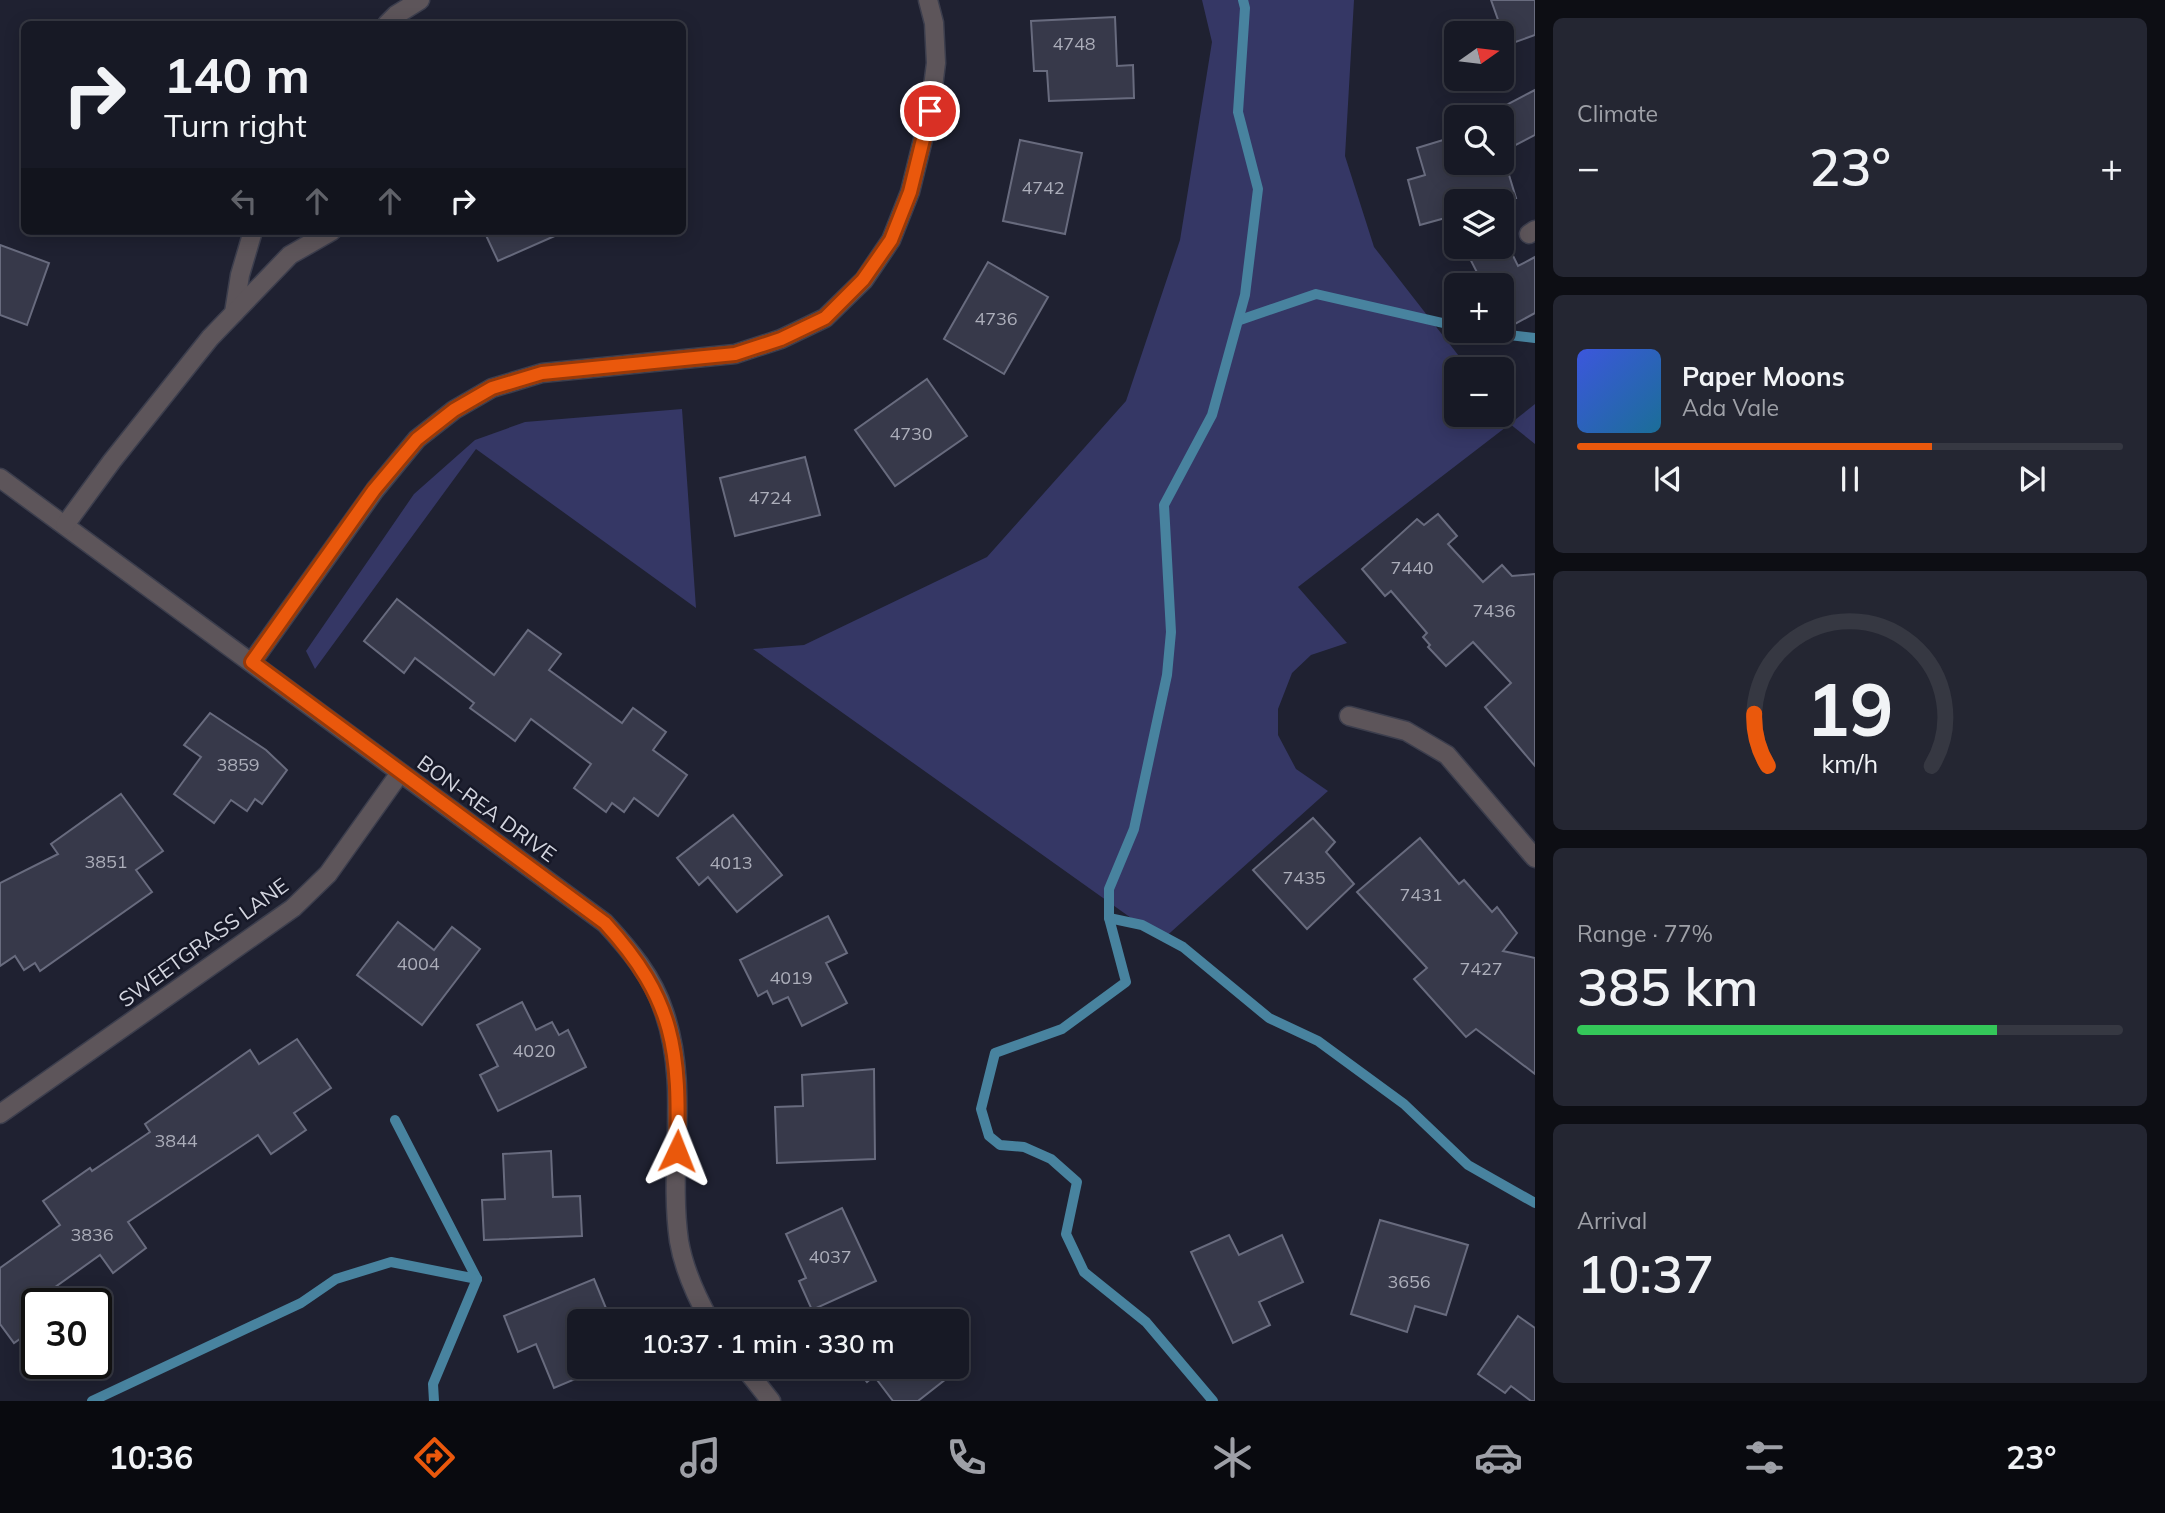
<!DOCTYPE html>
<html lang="en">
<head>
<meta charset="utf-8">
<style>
  :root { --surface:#171925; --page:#242632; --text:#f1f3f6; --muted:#9ea0a7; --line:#363842; --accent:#ea580c }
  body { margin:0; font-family:Mulish,sans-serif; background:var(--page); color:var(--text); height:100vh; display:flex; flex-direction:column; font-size:26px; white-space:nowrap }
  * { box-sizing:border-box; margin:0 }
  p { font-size:23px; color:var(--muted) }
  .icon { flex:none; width:38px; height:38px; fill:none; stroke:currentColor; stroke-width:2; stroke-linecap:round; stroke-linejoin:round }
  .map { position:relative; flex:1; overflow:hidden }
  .drawer { display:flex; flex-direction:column; gap:18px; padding:18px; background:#0d0e14; width:630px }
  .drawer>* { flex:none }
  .top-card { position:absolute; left:21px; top:21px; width:665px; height:214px; border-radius:10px; box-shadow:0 4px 18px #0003,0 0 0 2px var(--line); background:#171925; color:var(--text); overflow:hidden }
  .needle { width:46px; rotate:76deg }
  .tools { position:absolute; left:1444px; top:21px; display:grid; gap:14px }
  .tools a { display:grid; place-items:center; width:70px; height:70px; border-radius:10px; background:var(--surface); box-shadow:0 4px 18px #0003,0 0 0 2px var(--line); font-size:35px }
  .speed { position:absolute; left:21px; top:1288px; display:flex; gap:14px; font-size:35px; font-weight:700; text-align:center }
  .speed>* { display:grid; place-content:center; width:91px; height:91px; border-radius:50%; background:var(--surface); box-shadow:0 4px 18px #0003,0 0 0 2px var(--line); line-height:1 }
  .speed .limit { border:4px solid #111; border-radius:10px; background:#fff; color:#111 }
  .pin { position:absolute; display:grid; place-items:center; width:60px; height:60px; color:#fff; margin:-30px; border:4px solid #fff; border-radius:50%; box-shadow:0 2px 7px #0007 }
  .me { position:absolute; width:77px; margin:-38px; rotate:2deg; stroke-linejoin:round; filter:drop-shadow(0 0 5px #0008) }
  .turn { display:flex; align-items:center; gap:24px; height:147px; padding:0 28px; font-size:32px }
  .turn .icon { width:91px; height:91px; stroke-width:2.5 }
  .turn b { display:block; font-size:49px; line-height:60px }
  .lanes { display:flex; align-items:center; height:66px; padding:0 28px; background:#0003; justify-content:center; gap:35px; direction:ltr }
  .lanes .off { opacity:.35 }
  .big { font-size:52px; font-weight:600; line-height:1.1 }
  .drawer .widget { flex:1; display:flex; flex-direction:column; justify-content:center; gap:10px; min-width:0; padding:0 24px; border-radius:10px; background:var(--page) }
  .drawer .dial { align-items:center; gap:0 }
  .dial svg { height:182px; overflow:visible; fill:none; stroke:var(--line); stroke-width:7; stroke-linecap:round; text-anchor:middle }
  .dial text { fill:var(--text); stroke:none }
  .song { display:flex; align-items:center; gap:21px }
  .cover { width:84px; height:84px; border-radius:10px; background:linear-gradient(135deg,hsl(230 70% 55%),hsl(200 70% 35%)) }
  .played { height:7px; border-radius:4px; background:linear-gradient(90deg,var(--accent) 65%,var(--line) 65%) }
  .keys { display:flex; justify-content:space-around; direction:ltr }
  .heat { display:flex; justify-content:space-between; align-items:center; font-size:38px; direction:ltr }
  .charge { height:10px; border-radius:5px; background:linear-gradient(90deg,#34c759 77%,var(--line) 0) }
  .trip { position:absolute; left:567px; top:1309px; width:402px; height:70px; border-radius:10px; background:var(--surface); box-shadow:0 4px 18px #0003,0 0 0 2px var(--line); font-weight:600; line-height:70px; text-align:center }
  .tab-bar { display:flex; height:112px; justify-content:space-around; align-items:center; background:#090a0f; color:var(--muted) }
  .tab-bar .icon { width:49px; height:49px }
  .tab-bar .on { color:var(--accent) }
  .tab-bar b { font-size:32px; color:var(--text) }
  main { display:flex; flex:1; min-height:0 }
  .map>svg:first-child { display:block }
  .green { fill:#353765 }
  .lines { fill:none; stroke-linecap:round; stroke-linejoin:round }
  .stream { stroke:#48839f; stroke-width:10 }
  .building { fill:#37394a; stroke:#686b7e; stroke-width:2 }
  .minor-casing { stroke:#3c3e4d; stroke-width:21 }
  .minor { stroke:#5d555a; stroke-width:18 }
  .route-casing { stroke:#983908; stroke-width:18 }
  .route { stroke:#ea580c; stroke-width:12 }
  .labels { text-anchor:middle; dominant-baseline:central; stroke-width:5; stroke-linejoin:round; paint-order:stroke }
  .number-label { font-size:18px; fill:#acaeba }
  .street-label { font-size:21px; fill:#d3d5df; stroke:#161827 }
</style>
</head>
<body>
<main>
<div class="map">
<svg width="1535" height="1401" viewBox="0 0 1535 1401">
  <rect width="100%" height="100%" fill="#1f2131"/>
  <g class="green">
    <polygon points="1202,0 1354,0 1345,156 1374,247 1469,369 1456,369 1456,415 1502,415 1502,412 1511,423 1535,404 1535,444 1510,424 1298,587 1347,643 1311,655 1292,673 1278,709 1278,735 1296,769 1328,791 1162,940 753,649 804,645 987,557 1126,401 1180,240 1212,42"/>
    <polygon points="682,409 696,608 476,449 315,669 306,651 414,494 475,440 525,422"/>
  </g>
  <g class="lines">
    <g class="stream">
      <polyline points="1240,320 1316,294 1456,326"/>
      <polyline points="1475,331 1535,338"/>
      <polyline points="1109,918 1142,925 1183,947 1269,1018 1318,1041 1404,1104 1468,1165 1535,1203"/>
      <polyline points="395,1120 477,1279"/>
      <polyline points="92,1401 301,1303 336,1279 391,1262 477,1279"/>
      <polyline points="434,1401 433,1384 477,1279"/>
      <polyline points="1213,1401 1146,1322 1084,1272 1066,1234 1077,1182 1051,1159 1024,1147 1000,1145 989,1136 981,1109 995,1053 1062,1029 1126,982 1109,918 1109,889 1134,829 1167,675 1171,632 1164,505 1212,415 1245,295 1258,189 1238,112 1245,8 1243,0"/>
    </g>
  </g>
  <g class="building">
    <polygon points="1491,0 1535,0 1535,35 1507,45"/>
    <polygon points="1115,17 1117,66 1133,65 1134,98 1049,101 1047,71 1034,71 1031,21"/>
    <polygon points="1535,90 1535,135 1502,152 1516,198 1502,202 1456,201 1456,230 1449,217 1420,225 1408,180 1425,175 1417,148 1456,136 1456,163 1502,163 1502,117 1491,117 1489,114"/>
    <polygon points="1020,140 1082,153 1065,234 1003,221"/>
    <polygon points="484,231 566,231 498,261"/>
    <polygon points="1502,233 1518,266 1535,257 1535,313 1502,331 1502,285 1482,285 1483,284 1464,247 1502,247"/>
    <polygon points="0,245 49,263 27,325 0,315"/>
    <polygon points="988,262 1048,297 1004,374 944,339"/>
    <polygon points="927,379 967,436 895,486 855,430"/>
    <polygon points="805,457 820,515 735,536 720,478"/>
    <polygon points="1438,514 1457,536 1448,544 1483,582 1502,565 1512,576 1535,574 1535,766 1485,707 1511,683 1473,642 1446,666 1428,647 1430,645 1423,637 1427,633 1391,591 1385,596 1362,569 1417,519 1424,525"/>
    <polygon points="397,599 494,675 528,630 561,654 549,670 622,723 633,708 666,732 653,750 687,775 658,816 634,798 624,812 612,803 606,812 574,788 591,764 531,719 515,741 470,708 474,703 415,658 404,673 364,641"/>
    <polygon points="210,713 266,750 287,770 262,804 255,799 247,811 231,800 214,823 174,794 201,757 184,745"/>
    <polygon points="121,794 163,851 136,870 152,892 40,971 35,963 24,970 15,956 0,966 0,883 58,854 51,844"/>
    <polygon points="733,815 782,875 737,912 708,877 699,885 677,858"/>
    <polygon points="1313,818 1335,842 1326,852 1354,884 1307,929 1253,870"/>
    <polygon points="1420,838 1459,884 1464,880 1492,912 1497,907 1517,933 1503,951 1535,958 1535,1074 1476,1029 1466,1037 1414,979 1427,968 1357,892"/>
    <polygon points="828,916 847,953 826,963 847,1003 802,1026 788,997 773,1004 767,991 758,996 740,960"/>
    <polygon points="398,922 434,950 452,927 480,949 422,1025 357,975"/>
    <polygon points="522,1002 536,1030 552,1022 559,1035 568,1030 586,1067 498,1111 480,1075 498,1066 477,1025"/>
    <polygon points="297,1039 331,1088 294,1113 306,1130 271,1154 258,1135 128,1222 146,1248 113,1273 100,1255 37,1300 37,1327 14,1343 0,1324 0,1268 60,1225 43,1201 90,1168 92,1171 150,1132 145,1124 250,1050 259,1064"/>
    <polygon points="874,1069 875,1159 777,1163 775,1107 803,1106 802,1075"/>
    <polygon points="551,1151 553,1197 580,1196 582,1236 484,1240 482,1200 505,1199 503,1154"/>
    <polygon points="842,1208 876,1281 812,1310 799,1281 806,1278 786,1234"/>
    <polygon points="1380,1220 1468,1245 1446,1315 1415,1306 1407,1332 1351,1314"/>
    <polygon points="1229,1235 1239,1255 1282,1235 1303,1282 1259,1302 1270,1325 1233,1343 1191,1252"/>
    <polygon points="594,1279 610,1318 602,1321 579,1321 579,1367 598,1367 599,1369 554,1388 536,1344 518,1352 504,1316"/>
    <polygon points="902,1311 909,1321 889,1321 893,1318"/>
    <polygon points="1518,1316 1535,1328 1535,1401 1531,1401 1511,1386 1505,1393 1478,1374"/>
    <polygon points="855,1367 944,1367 951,1375 918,1401 893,1401 874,1376 867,1382"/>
  </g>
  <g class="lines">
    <defs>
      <g id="minor">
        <polyline points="387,24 396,15 420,0"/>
        <polyline points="1529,234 1535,230"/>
        <polyline points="234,313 240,275 253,231"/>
        <path d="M0 478 605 923C629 949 653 977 664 1012 690 1087 668 1164 679 1241 684 1270 696 1296 710 1321"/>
        <polyline points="65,525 112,461 210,338 290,255 332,231"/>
        <polyline points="252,662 375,490 417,439 454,410 492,388 542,373 735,354 781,339 825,318 864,280 891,240 910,192 930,111 936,63 934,23 928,0"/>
        <polyline points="1349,716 1406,731 1447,755 1535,858"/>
        <polyline points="0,1114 293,908 328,874 400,773"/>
        <polyline points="744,1367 771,1401"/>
      </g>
    </defs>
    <use href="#minor" class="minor-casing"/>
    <use href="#minor" class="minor"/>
  </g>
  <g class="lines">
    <defs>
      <path id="route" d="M677 1151C680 1051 675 1000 605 923L252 662 374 490 417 439 454 410 492 388 542 373 735 354 781 339 825 318 863 280 891 240 910 192 930 111"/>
    </defs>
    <use href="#route" class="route-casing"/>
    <use href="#route" class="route"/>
  </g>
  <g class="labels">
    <g class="number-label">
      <text x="1074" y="43">4748</text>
      <text x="1043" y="187">4742</text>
      <text x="996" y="318">4736</text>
      <text x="911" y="433">4730</text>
      <text x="770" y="497">4724</text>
      <text x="1412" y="567">7440</text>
      <text x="1494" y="610">7436</text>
      <text x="238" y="764">3859</text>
      <text x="106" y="861">3851</text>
      <text x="731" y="862">4013</text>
      <text x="1304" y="877">7435</text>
      <text x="1421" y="894">7431</text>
      <text x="418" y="963">4004</text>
      <text x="1481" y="968">7427</text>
      <text x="791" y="977">4019</text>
      <text x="534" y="1050">4020</text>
      <text x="176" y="1140">3844</text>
      <text x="92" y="1234">3836</text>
      <text x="830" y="1256">4037</text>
      <text x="1409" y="1281">3656</text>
    </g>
    <g class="street-label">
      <text transform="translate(487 808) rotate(36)">BON-REA DRIVE</text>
      <text transform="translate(203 942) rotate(-36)">SWEETGRASS LANE</text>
    </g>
  </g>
</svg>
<div class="tools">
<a><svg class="needle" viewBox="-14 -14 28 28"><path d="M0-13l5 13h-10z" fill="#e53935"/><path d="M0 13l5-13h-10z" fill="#9ea0a7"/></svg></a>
<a><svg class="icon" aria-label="search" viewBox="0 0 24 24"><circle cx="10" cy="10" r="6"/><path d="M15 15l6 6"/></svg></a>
<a><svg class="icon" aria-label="layers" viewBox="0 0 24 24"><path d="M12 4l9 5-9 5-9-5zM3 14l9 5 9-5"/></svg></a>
<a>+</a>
<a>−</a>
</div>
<div class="speed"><div class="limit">30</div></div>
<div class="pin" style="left:930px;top:111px;background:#d93025"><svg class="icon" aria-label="arrive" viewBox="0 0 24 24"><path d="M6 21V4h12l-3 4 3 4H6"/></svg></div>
<svg class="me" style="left:677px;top:1151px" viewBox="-20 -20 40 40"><path d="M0-17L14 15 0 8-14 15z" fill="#ea580c" stroke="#fff" stroke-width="4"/></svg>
<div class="trip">10:37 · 1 min · 330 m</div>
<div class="top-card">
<div class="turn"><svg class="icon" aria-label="right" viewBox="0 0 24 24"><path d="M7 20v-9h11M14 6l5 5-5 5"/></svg><div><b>140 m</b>Turn right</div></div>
<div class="lanes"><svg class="icon off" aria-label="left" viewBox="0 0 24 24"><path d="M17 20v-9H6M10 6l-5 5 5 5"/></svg><svg class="icon off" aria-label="ahead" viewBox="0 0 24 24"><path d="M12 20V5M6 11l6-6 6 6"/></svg><svg class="icon off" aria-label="ahead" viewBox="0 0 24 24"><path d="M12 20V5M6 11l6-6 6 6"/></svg><svg class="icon" aria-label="right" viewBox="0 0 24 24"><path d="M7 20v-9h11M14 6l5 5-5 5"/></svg></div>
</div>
</div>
<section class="drawer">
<div class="widget"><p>Climate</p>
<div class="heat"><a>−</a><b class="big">23°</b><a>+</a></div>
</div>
<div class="widget">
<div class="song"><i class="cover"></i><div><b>Paper Moons</b><p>Ada Vale</p></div></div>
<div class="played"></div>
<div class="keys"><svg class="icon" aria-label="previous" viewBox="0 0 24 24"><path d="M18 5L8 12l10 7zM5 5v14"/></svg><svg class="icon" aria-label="pause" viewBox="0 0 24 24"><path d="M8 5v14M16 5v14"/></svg><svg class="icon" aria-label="next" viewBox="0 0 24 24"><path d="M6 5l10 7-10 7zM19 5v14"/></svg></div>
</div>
<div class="widget dial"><svg viewBox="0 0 100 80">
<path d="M14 69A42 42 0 1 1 86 69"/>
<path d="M14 69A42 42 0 0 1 8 46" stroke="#ea580c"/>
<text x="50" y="56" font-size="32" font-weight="700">19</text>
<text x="50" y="72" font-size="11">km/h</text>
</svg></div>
<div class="widget"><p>Range · 77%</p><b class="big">385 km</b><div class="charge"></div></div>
<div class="widget"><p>Arrival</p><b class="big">10:37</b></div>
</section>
</main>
<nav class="tab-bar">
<b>10:36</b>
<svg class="icon on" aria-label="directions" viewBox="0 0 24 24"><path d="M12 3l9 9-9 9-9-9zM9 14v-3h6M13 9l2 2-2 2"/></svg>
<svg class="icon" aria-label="music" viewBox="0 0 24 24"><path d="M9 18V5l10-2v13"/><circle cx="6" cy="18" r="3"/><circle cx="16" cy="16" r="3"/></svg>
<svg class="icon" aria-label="phone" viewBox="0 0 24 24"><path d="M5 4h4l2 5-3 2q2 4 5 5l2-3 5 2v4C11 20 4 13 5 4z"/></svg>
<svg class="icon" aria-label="climate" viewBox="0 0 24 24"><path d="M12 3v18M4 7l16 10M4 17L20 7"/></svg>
<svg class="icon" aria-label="car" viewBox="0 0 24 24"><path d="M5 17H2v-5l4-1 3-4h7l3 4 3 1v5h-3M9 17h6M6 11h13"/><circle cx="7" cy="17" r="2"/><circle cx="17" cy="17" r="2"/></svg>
<svg class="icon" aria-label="filters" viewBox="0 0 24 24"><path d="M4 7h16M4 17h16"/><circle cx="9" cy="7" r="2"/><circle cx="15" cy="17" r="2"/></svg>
<b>23°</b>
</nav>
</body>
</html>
